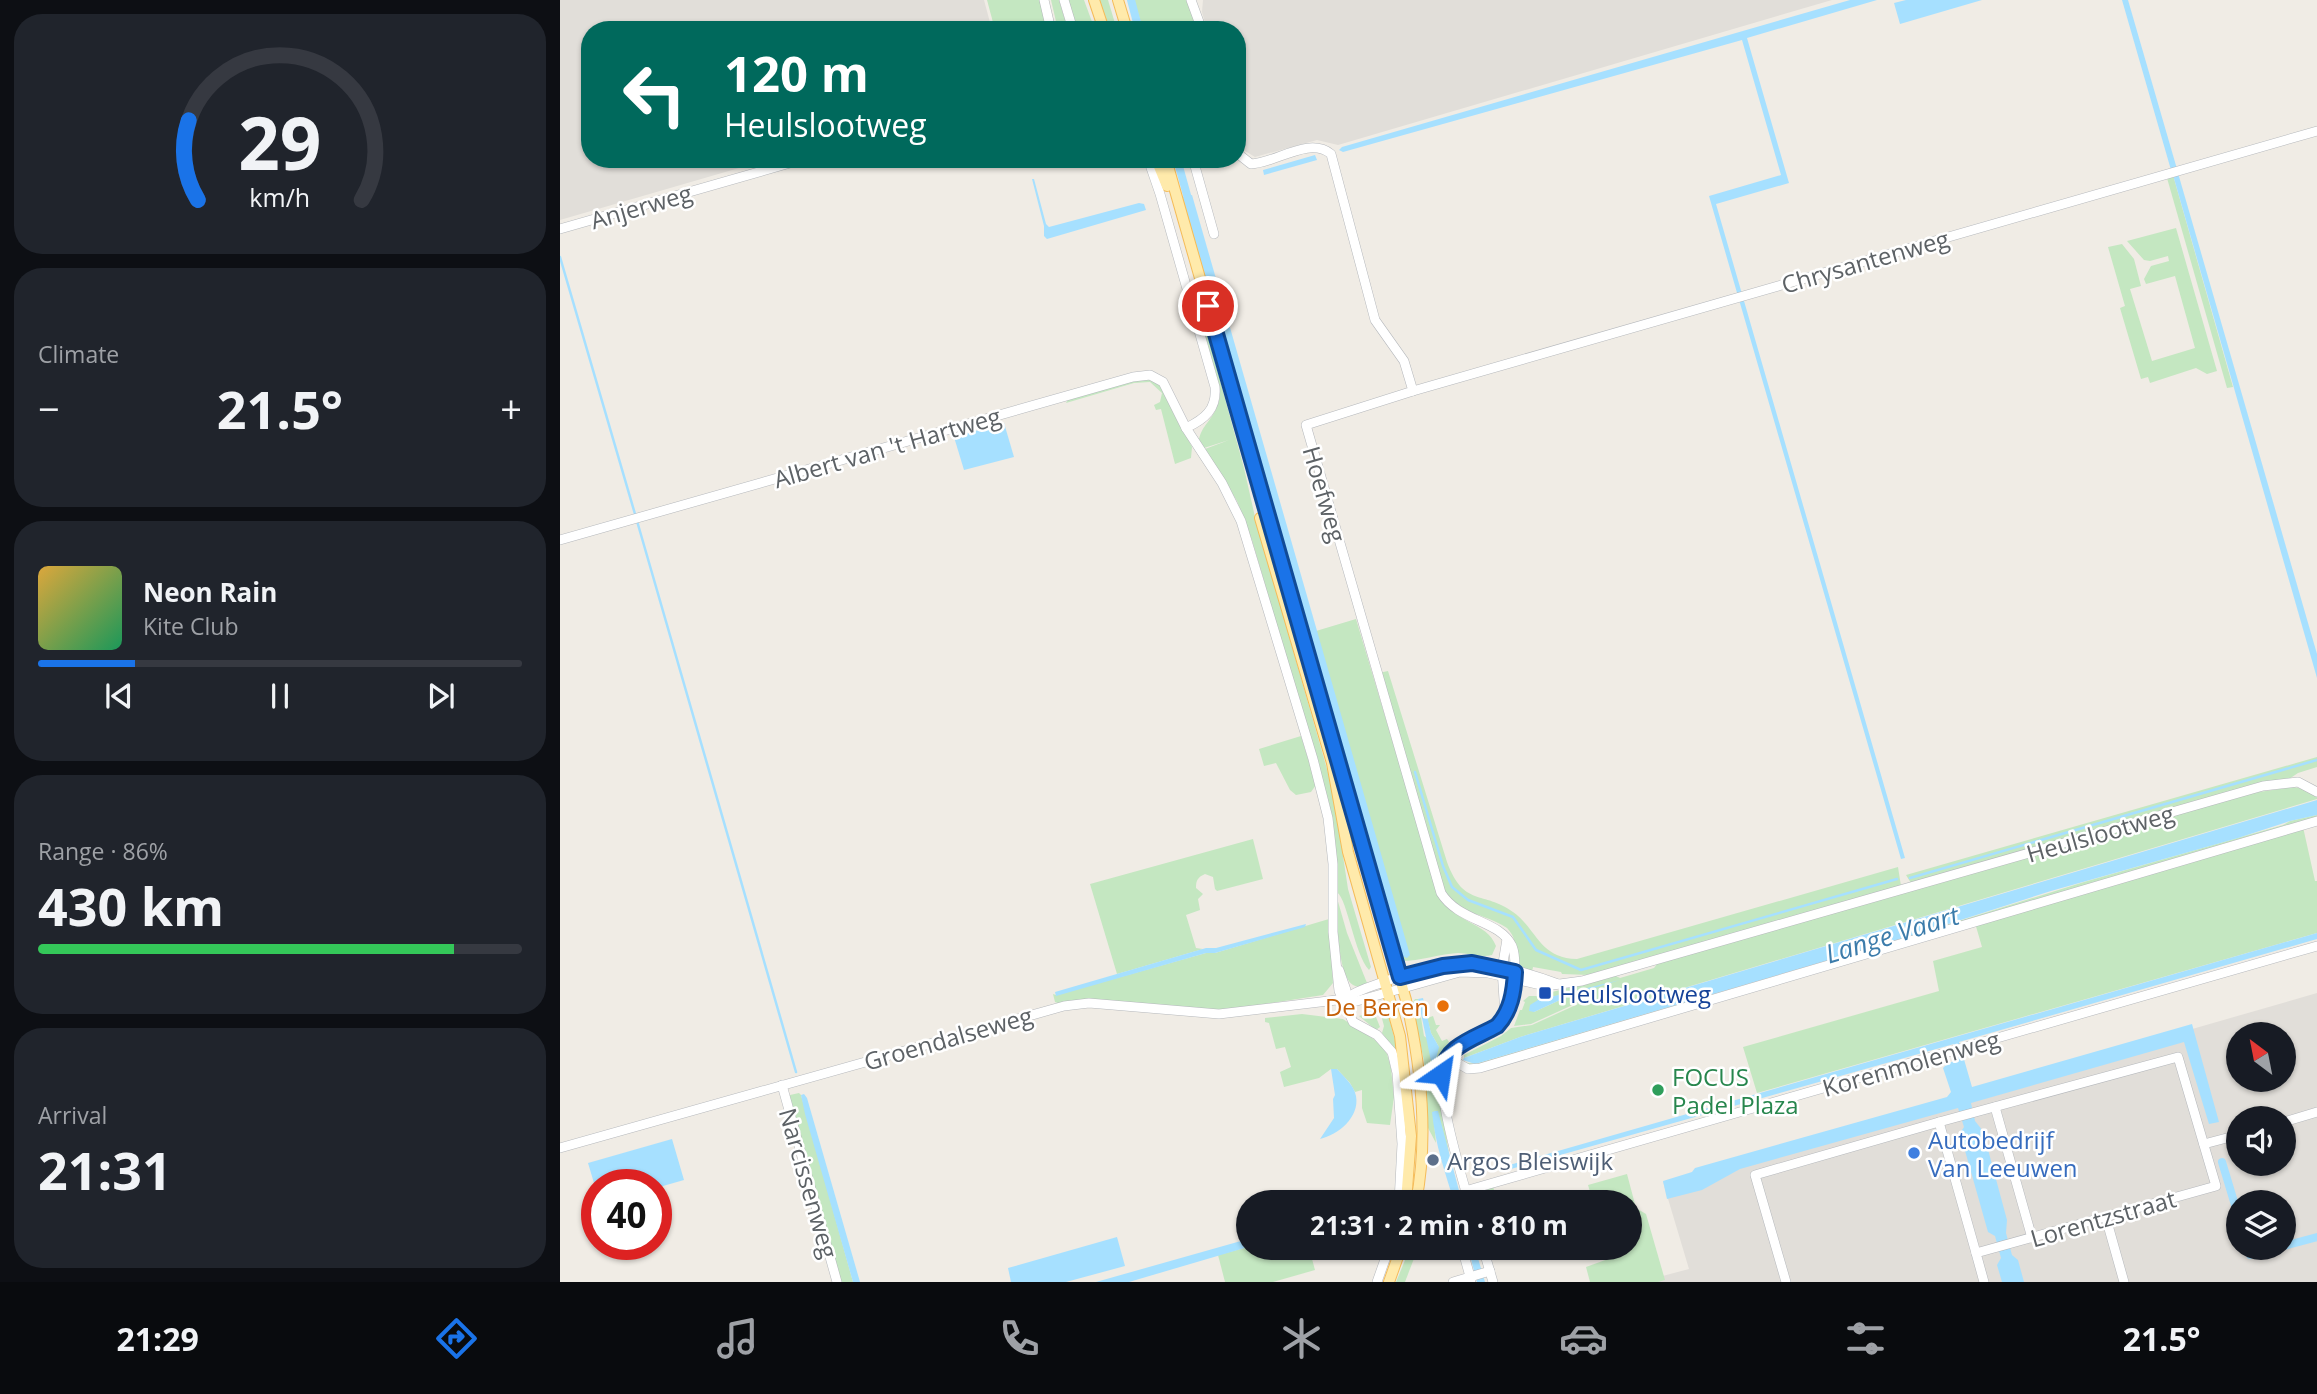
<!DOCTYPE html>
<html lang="en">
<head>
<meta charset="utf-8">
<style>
  :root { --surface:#171b24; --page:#20242c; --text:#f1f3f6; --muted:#9ea1a6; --line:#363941; --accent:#1a73e8 }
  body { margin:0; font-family:"Open Sans",sans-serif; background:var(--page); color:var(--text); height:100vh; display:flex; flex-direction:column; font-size:26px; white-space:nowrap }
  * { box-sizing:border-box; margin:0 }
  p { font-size:23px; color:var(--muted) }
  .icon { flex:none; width:38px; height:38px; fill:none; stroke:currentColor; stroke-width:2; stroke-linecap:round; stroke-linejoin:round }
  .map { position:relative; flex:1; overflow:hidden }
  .details { display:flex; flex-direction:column; gap:14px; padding:14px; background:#0d0f14; width:560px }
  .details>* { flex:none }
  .hud { position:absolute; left:21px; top:21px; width:665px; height:147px; border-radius:28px; box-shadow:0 2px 5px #0004; background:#00695c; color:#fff; overflow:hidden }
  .needle { width:46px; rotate:328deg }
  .buttons { position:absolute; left:1666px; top:1022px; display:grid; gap:14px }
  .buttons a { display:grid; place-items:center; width:70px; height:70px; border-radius:50%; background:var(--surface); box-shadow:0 2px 5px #0004; font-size:35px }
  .speed { position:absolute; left:21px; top:1169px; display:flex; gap:14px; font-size:35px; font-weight:700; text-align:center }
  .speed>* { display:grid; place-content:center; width:91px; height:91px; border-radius:50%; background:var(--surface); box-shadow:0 2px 5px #0004; line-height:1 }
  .speed .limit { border:10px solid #d22; background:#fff; color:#111 }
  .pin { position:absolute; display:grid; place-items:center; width:60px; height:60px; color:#fff; margin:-30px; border:4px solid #fff; border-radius:50%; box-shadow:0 2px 7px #0007 }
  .me { position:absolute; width:77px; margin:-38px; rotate:32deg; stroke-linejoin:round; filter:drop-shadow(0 0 5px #0008) }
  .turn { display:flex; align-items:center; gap:24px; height:147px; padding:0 28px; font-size:32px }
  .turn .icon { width:91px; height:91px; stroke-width:2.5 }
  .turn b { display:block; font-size:49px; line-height:60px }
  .big { font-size:52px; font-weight:700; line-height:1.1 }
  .details .tile { flex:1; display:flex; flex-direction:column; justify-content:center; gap:10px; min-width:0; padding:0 24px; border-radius:28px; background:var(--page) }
  .details .dial { align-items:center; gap:0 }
  .dial svg { height:182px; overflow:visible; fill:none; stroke:var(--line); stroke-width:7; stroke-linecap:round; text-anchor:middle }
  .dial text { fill:var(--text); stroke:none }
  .song { display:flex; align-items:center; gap:21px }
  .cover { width:84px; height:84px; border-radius:10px; background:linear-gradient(135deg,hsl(40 70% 55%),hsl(150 70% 35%)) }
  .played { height:7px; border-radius:4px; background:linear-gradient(90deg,var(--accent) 20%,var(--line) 20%) }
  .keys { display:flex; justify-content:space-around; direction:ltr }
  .heat { display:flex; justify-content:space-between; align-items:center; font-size:38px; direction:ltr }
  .charge { height:10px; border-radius:5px; background:linear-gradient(90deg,#34c759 86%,var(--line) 0) }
  .trip { position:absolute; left:676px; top:1190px; width:406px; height:70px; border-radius:35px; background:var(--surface); box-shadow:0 2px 5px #0004; font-weight:700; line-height:70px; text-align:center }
  .tab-bar { display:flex; height:112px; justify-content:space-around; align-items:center; background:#090b0e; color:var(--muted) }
  .tab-bar .icon { width:49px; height:49px }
  .tab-bar .selected { color:var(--accent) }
  .tab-bar b { font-size:32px; color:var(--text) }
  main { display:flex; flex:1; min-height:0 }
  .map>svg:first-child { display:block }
  .industrial { fill:#e1ded9; fill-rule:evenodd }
  .green { fill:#c4e7c1; fill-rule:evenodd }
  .water { fill:#a6e0ff }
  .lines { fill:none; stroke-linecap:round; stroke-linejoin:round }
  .stream { stroke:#a6e0ff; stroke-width:2.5 }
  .canal { stroke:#a6e0ff; stroke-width:8 }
  .minor-casing { stroke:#b5b8bc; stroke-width:10 }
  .major-casing { stroke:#f5bc59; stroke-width:12 }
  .minor { stroke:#fff; stroke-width:9 }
  .major { stroke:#ffeaab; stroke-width:10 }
  .route-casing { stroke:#114b97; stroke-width:18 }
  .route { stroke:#1a73e8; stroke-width:12 }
  .transit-dot { fill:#1a4fb4; stroke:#fff; stroke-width:2.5 }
  .food-dot { fill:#e8710a; stroke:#fff; stroke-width:2.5 }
  .leisure-dot { fill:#2e9e5b; stroke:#fff; stroke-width:2.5 }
  .shop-dot { fill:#3f7fe0; stroke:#fff; stroke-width:2.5 }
  .service-dot { fill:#5c6f8a; stroke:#fff; stroke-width:2.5 }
  .labels { text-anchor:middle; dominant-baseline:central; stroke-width:5; stroke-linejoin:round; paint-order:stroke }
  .street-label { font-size:24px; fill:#5d6266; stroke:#fff }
  .transit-label { font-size:24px; fill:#164399; stroke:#fff; text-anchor:start }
  .food-label { font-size:24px; fill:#c56008; stroke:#fff; text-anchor:end }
  .leisure-label { font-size:24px; fill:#27864d; stroke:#fff; text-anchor:start }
  .shop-label { font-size:24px; fill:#366cbe; stroke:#fff; text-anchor:start }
  .service-label { font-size:24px; fill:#4e5e75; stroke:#fff; text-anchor:start }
  .water-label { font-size:26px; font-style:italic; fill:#3c7cab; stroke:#fff }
</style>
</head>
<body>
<main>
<section class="details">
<div class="tile dial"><svg viewBox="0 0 100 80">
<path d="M14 69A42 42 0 1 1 86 69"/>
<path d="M14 69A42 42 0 0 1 10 34" stroke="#1a73e8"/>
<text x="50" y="56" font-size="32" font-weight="700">29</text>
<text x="50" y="72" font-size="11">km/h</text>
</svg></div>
<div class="tile"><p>Climate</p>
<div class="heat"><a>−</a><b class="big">21.5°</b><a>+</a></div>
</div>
<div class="tile">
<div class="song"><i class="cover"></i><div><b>Neon Rain</b><p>Kite Club</p></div></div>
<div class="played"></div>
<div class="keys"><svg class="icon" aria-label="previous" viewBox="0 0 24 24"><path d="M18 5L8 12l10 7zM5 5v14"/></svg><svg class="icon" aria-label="pause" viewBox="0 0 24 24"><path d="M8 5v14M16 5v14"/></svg><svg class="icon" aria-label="next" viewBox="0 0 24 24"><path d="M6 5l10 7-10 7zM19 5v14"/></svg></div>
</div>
<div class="tile"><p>Range · 86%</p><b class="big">430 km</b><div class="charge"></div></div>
<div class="tile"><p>Arrival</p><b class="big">21:31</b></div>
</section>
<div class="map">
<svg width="1757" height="1282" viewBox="0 0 1757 1282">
  <rect width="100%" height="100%" fill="#f0ece5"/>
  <g class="industrial">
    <polygon points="0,0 424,0 432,30 30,30 30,159 210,159 0,220"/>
    <polygon points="643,0 1272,0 778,145 757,140 695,157 680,148 677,139 677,30 647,30 642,12"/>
    <path d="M1757 993V1282H1080L1129 1269 1103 1182ZM1678 1034H1724V1080H1678ZM1678 1118H1724V1164H1678ZM1678 1202H1724V1248H1678Z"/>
  </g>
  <g class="green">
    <polygon points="427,0 480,0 488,30 435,30"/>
    <polygon points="491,0 499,0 508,30 498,30"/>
    <polygon points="508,0 524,0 535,30 518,30"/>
    <polygon points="538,0 548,0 557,30 548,30"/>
    <polygon points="574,0 627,0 638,30 583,30"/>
    <polygon points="1613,175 1673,387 1667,388 1607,178"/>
    <path d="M620 197H623L627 209 688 428 849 955 756 631 796 619 878 894C893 924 927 921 936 946L932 955C921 958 909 953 898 953 878 954 861 961 841 961L838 957Z"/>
    <polygon points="1616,228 1657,371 1647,374 1636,368 1590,383 1588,377 1581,379 1560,308 1565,306 1548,247 1562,244 1574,259 1581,286 1570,289 1592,361 1635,348 1615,276 1586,284 1584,279 1591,266 1609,261 1608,256 1590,261 1584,260 1567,241"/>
    <path d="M640 307 684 468 695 517 773 790 788 889 811 967 809 970C794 953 788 901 777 892L775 840 769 803 692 540 677 501 645 449 669 440 644 448 639 439C643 422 656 419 660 396L636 308Z"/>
    <polygon points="578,379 591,380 602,387 632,447 631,458 615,464 601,409 596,410 594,405 600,402 602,393 590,382 574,383 506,403 508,399"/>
    <path d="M828 671 887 862C904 908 923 890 953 912 977 929 979 958 1017 959L1338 867 1341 886 1029 975 1002 974 1001 972 973 967 972 972C943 960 965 947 947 928 923 912 905 918 883 889L819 673Z"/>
    <polygon points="741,736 756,785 751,792 736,795 730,790 716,763 704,766 699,749"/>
    <polygon points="1757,757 1757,767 1738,773 1729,779 1351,883 1346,875"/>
    <path d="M1733 787 1744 789 1757 796V799L960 1037 904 1058V1055L941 1036 951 1028 972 1025 1018 1004 1017 1003 971 1024 954 1026 960 1010H962L965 1002 963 1001 969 996H982V994H991L992 992 1056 976 1060 978 1094 968 1097 964 1692 793ZM1005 994 1011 995 974 1012 978 1000Z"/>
    <polygon points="1757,815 1757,819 912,1067 903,1062 915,1064 1354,935 1524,882 1723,825 1730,821"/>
    <polygon points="1743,827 1755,881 1757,881 1757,933 1197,1093 1183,1047 1379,991 1373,961 1422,947 1415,923"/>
    <path d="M693 839 703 879 657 891 655 889 653 877 645 874C638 877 636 880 636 888L643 894 638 899 640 910 626 915 636 948 643 949 557 974 530 884Z"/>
    <path d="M777 898 787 933 807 983C776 1005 777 913 777 898Z"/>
    <polygon points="769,919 773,983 763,995 667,1010 500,1004 495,1002 493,994 496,995 646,953 655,953"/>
    <polygon points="855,999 858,999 864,1036 879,1047 871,1033 867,1018 873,1016 876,1025 880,1025 876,1030 882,1041 887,1039 889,1042 877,1059 876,1075 889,1153 873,1113 876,1143 867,1126 864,1061 852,1004"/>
    <polygon points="827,1009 837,1049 835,1050 822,1033 824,1026 820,1011"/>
    <polygon points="814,1012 820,1027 816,1030 799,1016"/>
    <polygon points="742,1014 783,1019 821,1044 827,1054 831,1068 834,1097 830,1125 807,1123 802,1108 802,1090 795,1092 790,1083 777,1069 771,1069 759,1078 724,1087 720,1072 731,1067 725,1047 716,1049 709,1023 705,1022 705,1018"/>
    <polygon points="239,1093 241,1095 293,1282 281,1282 230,1105 230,1095"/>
    <polygon points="1067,1174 1076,1208 1086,1214 1105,1280 1098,1282 1030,1282 1026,1267 1048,1259 1045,1248 1069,1248 1069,1202 1033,1202 1028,1185"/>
    <polygon points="933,1186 937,1202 915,1202 914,1194 920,1192 919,1190"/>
    <polygon points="688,1247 749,1248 755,1270 713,1282 665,1282 658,1255"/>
    <polygon points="850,1248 858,1248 845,1282 836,1282"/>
  </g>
  <g class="water">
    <polygon points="1290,0 1317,0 1187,38 1229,183 1156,204 1345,858 1341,859 1149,196 1221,175 1182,40 783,152 779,150 782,147"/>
    <polygon points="1346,0 1422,0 1340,24 1334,3"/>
    <polygon points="1562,0 1568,0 1617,169 1611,170"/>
    <polygon points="755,155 757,160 704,175 703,170"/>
    <polygon points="1618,173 1757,654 1757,678 1613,175"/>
    <polygon points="472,179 474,179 486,224 489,227 579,203 584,204 586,210 487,239 484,236 484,226"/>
    <polygon points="632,195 850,955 847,958 842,956 688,428 623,197"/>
    <polygon points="444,423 454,457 404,470 394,437"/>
    <polygon points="1757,800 1757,815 1730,821 1678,838 1491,891 1354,935 915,1064 903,1060 904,1058 960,1037"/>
    <polygon points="746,924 745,927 655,953 646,953 496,996 495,992 646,948 656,948"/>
    <polygon points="1757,933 1757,939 1399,1042 1412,1087 1632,1024 1659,1122 1649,1124 1624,1042 1411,1103 1415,1121 1423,1131 1447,1220 1446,1233 1452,1255 1458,1260 1464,1282 1442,1282 1437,1265 1441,1258 1435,1236 1428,1232 1400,1133 1404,1127 1398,1108 1180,1169 1142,1190 1107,1199 1103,1181 1132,1172 1135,1168 1387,1097 1391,1092 1383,1068 1387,1064 1398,1059 1394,1044 940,1172 939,1168"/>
    <polygon points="1060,980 1011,995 974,1012 969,1011 970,1005 978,1000"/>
    <polygon points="863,998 871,1033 879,1047 876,1059 871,1061 858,999"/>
    <path d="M771 1069H777C784 1077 794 1085 796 1096 800 1117 778 1135 760 1139L774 1118 773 1099 775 1095Z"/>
    <polygon points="244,1094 247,1098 300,1282 293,1282 245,1114 241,1095"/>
    <path d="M875 1111H878L902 1202H894C885 1172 875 1144 872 1112Z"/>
    <polygon points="112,1139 124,1180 96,1188 96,1185 37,1185 37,1193 28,1163"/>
    <polygon points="557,1237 565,1266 506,1282 451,1282 448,1268"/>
    <polygon points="688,1239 688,1247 569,1282 536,1282"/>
    <polygon points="908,1248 915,1248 925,1282 917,1282"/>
  </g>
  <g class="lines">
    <g class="stream">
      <polyline points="0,257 75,514"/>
      <polyline points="77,521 236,1072"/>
      <polyline points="855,772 883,866 892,887 908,900 953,917 976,950 1021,970 1337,879"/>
      <polyline points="1350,878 1757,760"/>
    </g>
    <g class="canal">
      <polyline points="571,0 579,30"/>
      <polyline points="617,159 630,206"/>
      <polyline points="1662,1162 1678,1215"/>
      <polyline points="1724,1246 1757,1237"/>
      <polyline points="1688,1248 1690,1255 1715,1248"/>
    </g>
    <defs>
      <g id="minor">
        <polyline points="484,0 491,30"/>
        <polyline points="504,0 513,30"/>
        <polyline points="631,0 642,30"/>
        <path d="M677 153 691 164C716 163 749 136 771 154L815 320 844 361 853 391 746 425 881 893C899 922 940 920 952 946 956 956 955 973 954 983 947 1050 895 1026 883 1067 876 1090 901 1175 909 1202"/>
        <path d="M588 159 600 194 655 387C657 409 645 419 626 428"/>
        <polyline points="633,159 654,234"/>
        <polyline points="0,229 244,159"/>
        <polyline points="853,391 1757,131"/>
        <polyline points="0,540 573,377 590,375 603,382 626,428 662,483 681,521 753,759 768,818 773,864 773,932 779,991 793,1022 817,1035 832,1052 837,1073 842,1144 839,1202"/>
        <polyline points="779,970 786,990 785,999"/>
        <path d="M785 999C798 989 814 986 829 980 855 972 886 961 914 963 938 964 975 975 998 984"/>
        <polyline points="945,1015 942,969 947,939"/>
        <polyline points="887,1057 908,1069 920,1068 1757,821"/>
        <polyline points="222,1085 277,1282"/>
        <polyline points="1435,1107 1472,1238"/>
        <polyline points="1379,1122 1416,1253"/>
        <polyline points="1724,1122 1757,1112"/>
        <polyline points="1644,1144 1678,1135"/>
        <polyline points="0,1148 504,1006 529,1003 659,1014 785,999 797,1001 900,972 928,973 985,986 1022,981 1703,786 1738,782 1757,792"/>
        <polyline points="905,1191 1757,946"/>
        <polyline points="1546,1218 1564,1282"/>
        <polyline points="902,1248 911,1280"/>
        <polyline points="923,1248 933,1282"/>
        <polyline points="817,1282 829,1248"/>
        <polyline points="893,1282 930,1271"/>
        <polyline points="1226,1282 1195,1175 1379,1122 1618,1057 1656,1186 1416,1253 1424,1282"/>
      </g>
      <g id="major">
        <polyline points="534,0 544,30"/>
        <polyline points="558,0 567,30"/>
        <polyline points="596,159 607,186"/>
        <path d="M606 159 846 1000C861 1065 869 1136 856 1202"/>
        <polyline points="700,518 772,763 788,852 840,1036 851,1136 846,1202"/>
        <polyline points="829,1282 841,1248"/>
      </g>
    </defs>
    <use href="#minor" class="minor-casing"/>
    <use href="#major" class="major-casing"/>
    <use href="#minor" class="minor"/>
    <use href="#major" class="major"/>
  </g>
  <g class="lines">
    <defs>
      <path id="route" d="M648 306 840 977 883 966 912 963 955 972C954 992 951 1011 937 1026 914 1039 886 1045 881 1074"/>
    </defs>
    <use href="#route" class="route-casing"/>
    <use href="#route" class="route"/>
  </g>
  <rect class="transit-dot" x="978" y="986" width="14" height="14" rx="3.5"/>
  <circle class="food-dot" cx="883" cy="1006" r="7"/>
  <circle class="leisure-dot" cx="1098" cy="1090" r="7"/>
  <circle class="shop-dot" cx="1354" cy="1153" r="7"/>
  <circle class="service-dot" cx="873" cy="1160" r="7"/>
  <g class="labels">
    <g class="street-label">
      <text transform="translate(81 206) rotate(-16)">Anjerweg</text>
      <text transform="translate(1305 261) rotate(-16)">Chrysantenweg</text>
      <text transform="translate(327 447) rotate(-16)">Albert van 't Hartweg</text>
      <text transform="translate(765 494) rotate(74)">Hoefweg</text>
      <text transform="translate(1540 833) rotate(-16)">Heulslootweg</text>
      <text transform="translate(388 1038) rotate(-16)">Groendalseweg</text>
      <text transform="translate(1351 1063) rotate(-16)">Korenmolenweg</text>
      <text transform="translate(249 1183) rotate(74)">Narcissenweg</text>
      <text transform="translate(1543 1218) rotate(-16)">Lorentzstraat</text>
    </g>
    <g class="transit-label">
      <text x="999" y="993">Heulslootweg</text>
    </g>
    <g class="food-label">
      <text x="869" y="1006">De Beren</text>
    </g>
    <g class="leisure-label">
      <text x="1112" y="1076">FOCUS<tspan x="1112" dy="28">Padel Plaza</tspan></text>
    </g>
    <g class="shop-label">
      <text x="1368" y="1139">Autobedrijf<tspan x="1368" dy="28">Van Leeuwen</tspan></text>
    </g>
    <g class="service-label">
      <text x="887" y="1160">Argos Bleiswijk</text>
    </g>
    <g class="water-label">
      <text transform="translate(1332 934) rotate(-17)">Lange Vaart</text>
    </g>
  </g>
</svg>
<div class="buttons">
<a><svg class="needle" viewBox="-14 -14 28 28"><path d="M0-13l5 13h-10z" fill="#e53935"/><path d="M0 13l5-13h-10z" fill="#9ea1a6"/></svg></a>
<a><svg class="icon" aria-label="sound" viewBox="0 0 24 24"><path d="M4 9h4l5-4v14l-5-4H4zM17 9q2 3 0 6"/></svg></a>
<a><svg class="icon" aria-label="layers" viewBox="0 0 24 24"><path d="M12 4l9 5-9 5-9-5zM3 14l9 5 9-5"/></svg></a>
</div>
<div class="speed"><div class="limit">40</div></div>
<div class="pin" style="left:648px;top:306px;background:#d93025"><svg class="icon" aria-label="arrive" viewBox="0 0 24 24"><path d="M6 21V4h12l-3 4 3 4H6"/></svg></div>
<svg class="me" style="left:881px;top:1074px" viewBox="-20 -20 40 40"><path d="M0-17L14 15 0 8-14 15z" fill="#1a73e8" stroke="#fff" stroke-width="4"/></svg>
<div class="trip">21:31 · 2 min · 810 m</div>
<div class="hud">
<div class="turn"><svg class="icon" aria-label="left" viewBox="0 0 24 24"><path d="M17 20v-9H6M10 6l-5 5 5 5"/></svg><div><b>120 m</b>Heulslootweg</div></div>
</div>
</div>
</main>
<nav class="tab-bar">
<b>21:29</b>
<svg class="icon selected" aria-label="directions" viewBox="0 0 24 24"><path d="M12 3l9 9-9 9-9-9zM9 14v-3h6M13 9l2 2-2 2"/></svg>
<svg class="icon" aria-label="music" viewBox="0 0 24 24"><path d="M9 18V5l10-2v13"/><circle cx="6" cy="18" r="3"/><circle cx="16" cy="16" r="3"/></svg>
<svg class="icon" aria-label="phone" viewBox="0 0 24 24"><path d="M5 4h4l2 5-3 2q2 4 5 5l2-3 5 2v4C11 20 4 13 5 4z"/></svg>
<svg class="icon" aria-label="climate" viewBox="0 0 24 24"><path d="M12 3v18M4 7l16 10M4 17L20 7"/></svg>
<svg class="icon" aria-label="car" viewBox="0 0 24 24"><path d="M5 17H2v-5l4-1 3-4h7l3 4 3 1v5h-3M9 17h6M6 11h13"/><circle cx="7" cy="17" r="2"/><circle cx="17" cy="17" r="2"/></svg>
<svg class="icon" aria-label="filters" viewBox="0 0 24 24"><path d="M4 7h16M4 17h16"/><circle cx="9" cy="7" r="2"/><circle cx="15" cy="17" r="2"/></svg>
<b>21.5°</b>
</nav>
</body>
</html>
